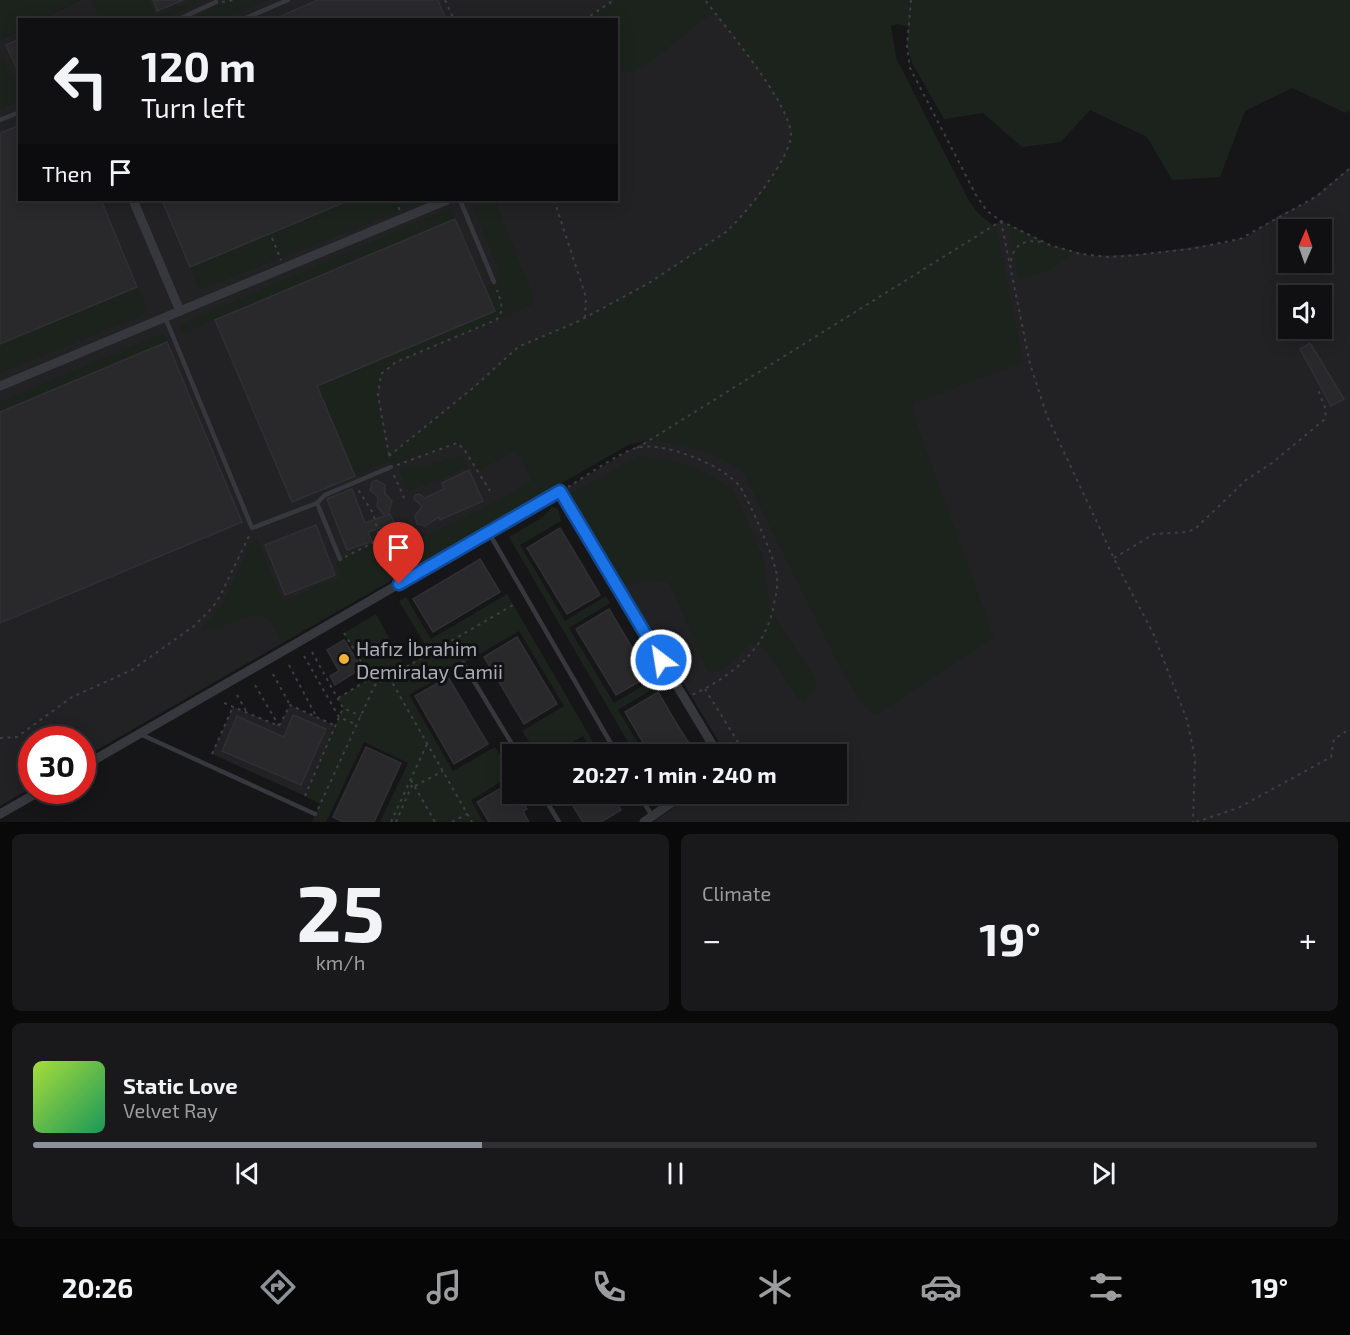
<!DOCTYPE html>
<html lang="en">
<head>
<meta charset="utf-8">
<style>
  :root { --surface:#101012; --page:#19191b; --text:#f1f3f6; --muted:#9c9d9f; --line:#303032; --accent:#8c9099 }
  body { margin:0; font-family:"Exo 2",sans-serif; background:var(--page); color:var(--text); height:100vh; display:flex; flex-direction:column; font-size:22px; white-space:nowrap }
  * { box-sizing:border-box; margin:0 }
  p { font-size:20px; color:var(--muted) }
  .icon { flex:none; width:33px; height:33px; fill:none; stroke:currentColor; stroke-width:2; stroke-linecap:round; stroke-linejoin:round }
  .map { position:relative; height:822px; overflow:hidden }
  .sheet { display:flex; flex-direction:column; gap:12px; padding:12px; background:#09090a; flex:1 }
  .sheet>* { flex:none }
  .banner { position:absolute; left:18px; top:18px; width:600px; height:183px; border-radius:0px; box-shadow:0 3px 15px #0003,0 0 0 2px var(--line); background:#101012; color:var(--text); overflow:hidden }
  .needle { width:39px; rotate:2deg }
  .tools { position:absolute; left:1278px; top:219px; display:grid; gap:12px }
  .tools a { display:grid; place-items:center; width:54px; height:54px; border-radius:0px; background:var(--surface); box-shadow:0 3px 15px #0003,0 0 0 2px var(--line); font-size:30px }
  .speed { position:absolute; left:18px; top:726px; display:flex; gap:12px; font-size:30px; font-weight:700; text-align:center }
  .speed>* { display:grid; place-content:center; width:78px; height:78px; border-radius:50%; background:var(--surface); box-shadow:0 3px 15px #0003,0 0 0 2px var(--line); line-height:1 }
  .speed .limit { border:9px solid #d22; background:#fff; color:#111 }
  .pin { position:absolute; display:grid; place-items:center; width:51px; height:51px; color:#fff; margin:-62px -26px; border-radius:50% 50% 50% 0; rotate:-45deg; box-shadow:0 0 6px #0007 }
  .pin .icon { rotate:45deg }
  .me { position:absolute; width:66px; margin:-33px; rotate:329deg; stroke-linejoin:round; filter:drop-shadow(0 0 4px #0008) }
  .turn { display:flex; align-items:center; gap:21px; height:126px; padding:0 24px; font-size:27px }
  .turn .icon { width:78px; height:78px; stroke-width:2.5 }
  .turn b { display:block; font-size:42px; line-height:51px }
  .then { display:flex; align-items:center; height:57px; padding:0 24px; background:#0003; gap:12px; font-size:22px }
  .big { font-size:45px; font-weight:700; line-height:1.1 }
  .sheet .tile { flex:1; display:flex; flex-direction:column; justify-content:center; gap:9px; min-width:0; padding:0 21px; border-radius:9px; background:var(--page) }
  .sheet .dial { align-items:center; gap:0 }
  .dial b { font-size:78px; line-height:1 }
  .song { display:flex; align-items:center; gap:18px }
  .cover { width:72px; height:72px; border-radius:9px; background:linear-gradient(135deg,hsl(80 70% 55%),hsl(150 70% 35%)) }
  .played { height:6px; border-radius:3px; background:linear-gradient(90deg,var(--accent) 35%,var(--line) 35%) }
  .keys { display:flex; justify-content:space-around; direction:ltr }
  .heat { display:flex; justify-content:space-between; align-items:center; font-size:33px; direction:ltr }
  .sheet .tiles { flex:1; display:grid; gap:12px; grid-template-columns:1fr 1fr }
  .tile:last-child { grid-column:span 2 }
  .trip { position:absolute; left:502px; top:744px; width:345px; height:60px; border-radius:0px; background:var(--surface); box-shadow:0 3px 15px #0003,0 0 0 2px var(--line); font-weight:700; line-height:60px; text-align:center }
  .dock { display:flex; height:96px; justify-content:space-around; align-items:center; background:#060607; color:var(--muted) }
  .dock .icon { width:42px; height:42px }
  .dock .selected { color:var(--accent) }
  .dock b { font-size:27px; color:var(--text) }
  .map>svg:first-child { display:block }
  .built { fill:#222225; fill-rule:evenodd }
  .green { fill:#1c231d }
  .building { fill:#29292c; stroke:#303034; stroke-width:1.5 }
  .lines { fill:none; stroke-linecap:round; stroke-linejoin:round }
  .path { stroke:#3d3f44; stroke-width:2; stroke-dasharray:3 4.5; stroke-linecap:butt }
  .service { stroke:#37383d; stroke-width:4.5 }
  .minor { stroke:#37383d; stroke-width:9 }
  .route-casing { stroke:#114b97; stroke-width:15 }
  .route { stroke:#1a73e8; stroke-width:10 }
  .poi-dot { fill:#f2b134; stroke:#111113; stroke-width:2 }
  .labels { text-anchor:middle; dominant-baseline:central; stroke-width:6; stroke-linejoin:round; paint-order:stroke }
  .poi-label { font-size:20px; fill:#a8adb8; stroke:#111113; text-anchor:start }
</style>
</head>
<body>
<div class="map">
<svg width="1350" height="822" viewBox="0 0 1350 822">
  <rect width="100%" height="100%" fill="#161618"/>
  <g class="built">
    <path d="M80 0H754L920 271 1001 221 1050 245 1092 256 1143 254 1229 242 1248 236 1280 215 1309 201 1350 168V822H653L693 794H837V754H726L566 488 647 440 630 444 574 475 83 758 82 740H32L31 788 0 806V40L19 30 20 200H616V20L41 19ZM1288 230H1322V262H1288ZM1288 296H1322V328H1288Z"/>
    <polygon points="290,705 336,726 305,796 212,754 233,707 279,726"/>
  </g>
  <g class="green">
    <polygon points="0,0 80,0 41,19 20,20 19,30 0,40"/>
    <polygon points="89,0 149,0 156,16 193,0 205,0 164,19 101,20"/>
    <polygon points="227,0 269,0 222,19 189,19"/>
    <path d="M614 0H1350V110L1346 113 1292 88 1245 111 1220 177 1172 180 1147 137 1090 110 1061 142 1022 147 983 113 944 119 912 63 907 46 908 27 897 24 891 26 896 58 968 199 977 212 997 229 1023 362 914 403 912 411 994 638 877 714 871 713 849 683 833 654 742 470 709 453 676 444 649 440 630 444 281 643C278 636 271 619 263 616 248 610 218 633 199 631L223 604 251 543 257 540 283 601 341 577 336 564 340 559 379 541 380 537 404 518 407 519 415 533 427 535 486 507 532 481 516 451 477 471 464 449 457 443 391 467 390 461 355 476 317 386 494 311 484 287 502 278 470 200H495L534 299 533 304 396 362C363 379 384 427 389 456L473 388 518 347 579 321 649 283 726 232C744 216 792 158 791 135 789 102 735 39 714 11L645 66 635 71 617 73 616 20 584 19Z"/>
    <polygon points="0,51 19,90 19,101 0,109"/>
    <polygon points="235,200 246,200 262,237 350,200 426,200 203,289 198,287 190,267 252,240"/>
    <polygon points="451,208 455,219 182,333 179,325"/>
    <polygon points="1008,224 1050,245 1076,252 1050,270 1019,280"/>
    <polygon points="137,287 146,304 143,315 0,373 0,344"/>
    <polygon points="163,333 167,342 0,412 0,402"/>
    <polygon points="461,455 468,467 408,492 399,470 413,465 426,466"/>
    <path d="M639 456 664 459 694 467 732 488 764 559 770 609 815 679 817 686 805 702 798 699 768 652 754 643C740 651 726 676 707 671L670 584 663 581 624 584 570 494Z"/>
    <polygon points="552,507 558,509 561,521 520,545 565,621 606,596 610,603 569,628 614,703 656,678 659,685 618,710 645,754 635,754 509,537 543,517"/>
    <polygon points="507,594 600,754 594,754 583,736 552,754 537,754 522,731 564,706 519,631 409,695 453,771 495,747 512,775 471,800 483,822 380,822 408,763 364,742 326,822 312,822 320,804 305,796 343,708 338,698 371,678 344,633 376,614 405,667 430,653 399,601 406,597 431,639"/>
  </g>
  <g class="building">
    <polygon points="153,0 183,0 157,11"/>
    <polygon points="318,0 438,0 446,20 272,20"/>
    <polygon points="20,39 20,76 6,45"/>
    <polygon points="20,125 20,200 101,200 137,287 0,344 0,133"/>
    <polygon points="162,200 350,200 190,267"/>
    <polygon points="455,219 495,311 317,386 355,476 292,502 215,320"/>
    <polygon points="167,342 242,522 0,623 0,412"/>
    <polygon points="1310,343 1344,399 1331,406 1300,349"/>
    <polygon points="469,470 483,501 440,520 439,517 425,526 417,524 415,516 422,506 414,499 415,495 419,494 425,498 444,489 442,483"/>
    <polygon points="376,480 385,485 385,494 392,501 388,515 390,514 394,523 368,532 372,541 347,550 327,499 352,489 365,523 385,516 377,506 378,497 370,490 372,482"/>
    <polygon points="316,525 335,575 285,595 265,545"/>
    <polygon points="560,528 600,595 567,614 527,548"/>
    <polygon points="480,559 500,592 433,632 413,599"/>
    <polygon points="609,609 649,676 616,695 576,629"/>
    <polygon points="517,637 557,704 524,724 484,657"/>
    <polygon points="344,640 362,668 335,685 330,676 339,671 327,650"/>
    <polygon points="448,677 488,744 454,764 415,696"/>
    <polygon points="658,692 678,726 696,754 650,754 641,739 625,712"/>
    <polygon points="293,715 326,729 301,785 222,751 237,716 284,737"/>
    <polygon points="366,747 401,763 374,822 343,822 333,817"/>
    <polygon points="513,781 513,794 517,794 527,809 523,811 529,822 489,822 477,802"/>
    <polygon points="572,794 611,794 621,810 601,822 583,822 571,803 576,801"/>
  </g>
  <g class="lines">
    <g class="path">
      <polyline points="445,0 454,20"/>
      <polyline points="911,0 907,46 910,68 976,195 987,211 1001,221 1050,245 1081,254 1109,257 1127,256 1190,249 1240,239 1317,196 1350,168"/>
      <polyline points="222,2 234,0"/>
      <polyline points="584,20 614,0"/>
      <polyline points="396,200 400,211"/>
      <polyline points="554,200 586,297 585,317"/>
      <polyline points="1001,221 1030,364 1047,416 1118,567 1153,633 1187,720 1195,758 1193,822"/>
      <polyline points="272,238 281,260"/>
      <path d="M1011 261C1014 244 1025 239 1042 242"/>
      <polyline points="637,448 1001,221"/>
      <path d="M389 455 378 395 381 374 396 362 496 320C506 311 500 300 497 290"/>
      <path d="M389 456 473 388 518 347 579 321 649 283 726 232C744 216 792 157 791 134 789 102 726 28 705 0"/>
      <polyline points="397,465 457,443 464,449 490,491"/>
      <polyline points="394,475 406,502"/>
      <path d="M568 487C588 475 615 455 636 448 662 440 726 466 741 488 750 504 776 560 777 577 778 586 776 595 774 604 766 650 732 676 692 695"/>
      <polyline points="345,557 380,539 373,513 357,488"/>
      <polyline points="1114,558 1154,534 1188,532 1196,528 1246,480 1272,463 1325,419 1326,410 1317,387"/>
      <polyline points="344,633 375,685"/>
      <polyline points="312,652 343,708 361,716"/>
      <polyline points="304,656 339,717 357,725"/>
      <polyline points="289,665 316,716"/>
      <polyline points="273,674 290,705"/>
      <polyline points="389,677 472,822"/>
      <polyline points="255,685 279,726"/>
      <polyline points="705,689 738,742 740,748 737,754"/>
      <polyline points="237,695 246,711"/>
      <polyline points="338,698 371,678"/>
      <polyline points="224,703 279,726 290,705 336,726"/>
      <polyline points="0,738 17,737 72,697 132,670 194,626 213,607 220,596 250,534"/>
      <polyline points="212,754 233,707"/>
      <polyline points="411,780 435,822"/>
      <polyline points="415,786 443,771"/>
      <polyline points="305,796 343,708"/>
      <polyline points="318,809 375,685 513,605"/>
      <polyline points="391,822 427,744"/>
      <polyline points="396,822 413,783"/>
      <polyline points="452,822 467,814"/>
      <polyline points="1196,822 1238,808 1331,757 1334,739 1350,729"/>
    </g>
    <g class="service">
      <polyline points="177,20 216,2"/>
      <polyline points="241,20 288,0"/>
      <polyline points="0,120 20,112"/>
      <polyline points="460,200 494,282"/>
      <polyline points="165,317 252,528 317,503 340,559"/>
      <polyline points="317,503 325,495 391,467"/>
      <polyline points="489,533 617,754"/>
      <polyline points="463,663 518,754"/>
      <polyline points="140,734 315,814"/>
      <polyline points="542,794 559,822"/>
      <polyline points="639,794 652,816"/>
    </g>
    <g class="minor">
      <polyline points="133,200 180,311"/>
      <polyline points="0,386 447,200"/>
      <polyline points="82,767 560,491 718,754"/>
      <polyline points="0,814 42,790"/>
      <polyline points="644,822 684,794"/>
    </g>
  </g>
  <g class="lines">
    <defs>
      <polyline id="route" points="399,584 560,491 661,660"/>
    </defs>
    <use href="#route" class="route-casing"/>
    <use href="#route" class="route"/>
  </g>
  <circle class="poi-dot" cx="344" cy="659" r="6"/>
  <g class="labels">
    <g class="poi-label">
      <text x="356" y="648">Hafız İbrahim<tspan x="356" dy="23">Demiralay Camii</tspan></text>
    </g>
  </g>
</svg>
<div class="tools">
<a><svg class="needle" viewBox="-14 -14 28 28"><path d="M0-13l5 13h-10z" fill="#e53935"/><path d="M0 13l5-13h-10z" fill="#9c9d9f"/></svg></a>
<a><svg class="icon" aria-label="sound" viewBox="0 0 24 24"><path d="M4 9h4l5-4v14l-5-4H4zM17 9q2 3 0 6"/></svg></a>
</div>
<div class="speed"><div class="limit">30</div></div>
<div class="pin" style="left:399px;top:584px;background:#d93025"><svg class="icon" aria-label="arrive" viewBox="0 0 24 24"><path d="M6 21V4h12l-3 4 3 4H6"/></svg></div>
<svg class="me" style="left:661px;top:660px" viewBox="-20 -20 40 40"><circle r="17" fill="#1a73e8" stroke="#fff" stroke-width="3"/><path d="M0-11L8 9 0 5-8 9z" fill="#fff"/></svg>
<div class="trip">20:27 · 1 min · 240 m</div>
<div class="banner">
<div class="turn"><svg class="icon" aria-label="left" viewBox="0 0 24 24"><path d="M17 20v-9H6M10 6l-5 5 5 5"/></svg><div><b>120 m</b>Turn left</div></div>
<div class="then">Then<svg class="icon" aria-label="arrive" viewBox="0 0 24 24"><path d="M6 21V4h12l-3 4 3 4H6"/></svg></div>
</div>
</div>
<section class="sheet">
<div class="tiles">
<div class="tile dial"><b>25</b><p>km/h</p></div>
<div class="tile"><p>Climate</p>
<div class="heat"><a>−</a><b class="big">19°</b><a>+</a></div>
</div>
<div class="tile">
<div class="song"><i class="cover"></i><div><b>Static Love</b><p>Velvet Ray</p></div></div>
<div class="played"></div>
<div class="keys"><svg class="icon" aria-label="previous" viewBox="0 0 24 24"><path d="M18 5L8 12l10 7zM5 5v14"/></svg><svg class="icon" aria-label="pause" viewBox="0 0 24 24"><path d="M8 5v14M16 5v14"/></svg><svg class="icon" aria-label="next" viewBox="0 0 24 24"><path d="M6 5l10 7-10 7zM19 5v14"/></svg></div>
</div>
</div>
</section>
<nav class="dock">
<b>20:26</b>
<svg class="icon selected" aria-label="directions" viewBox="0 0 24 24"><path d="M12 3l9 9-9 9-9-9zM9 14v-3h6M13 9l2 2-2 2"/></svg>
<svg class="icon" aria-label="music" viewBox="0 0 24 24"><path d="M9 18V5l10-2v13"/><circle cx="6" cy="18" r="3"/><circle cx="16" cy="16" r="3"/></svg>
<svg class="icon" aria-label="phone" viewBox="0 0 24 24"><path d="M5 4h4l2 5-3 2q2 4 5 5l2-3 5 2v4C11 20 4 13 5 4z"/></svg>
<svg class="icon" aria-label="climate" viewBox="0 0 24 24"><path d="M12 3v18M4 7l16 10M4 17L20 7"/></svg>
<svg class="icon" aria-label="car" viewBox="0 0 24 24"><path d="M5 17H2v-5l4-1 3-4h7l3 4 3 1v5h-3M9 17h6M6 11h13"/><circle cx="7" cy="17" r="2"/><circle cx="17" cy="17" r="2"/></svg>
<svg class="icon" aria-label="filters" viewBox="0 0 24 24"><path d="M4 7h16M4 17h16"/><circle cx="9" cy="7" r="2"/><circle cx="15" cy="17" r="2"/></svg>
<b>19°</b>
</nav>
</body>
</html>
